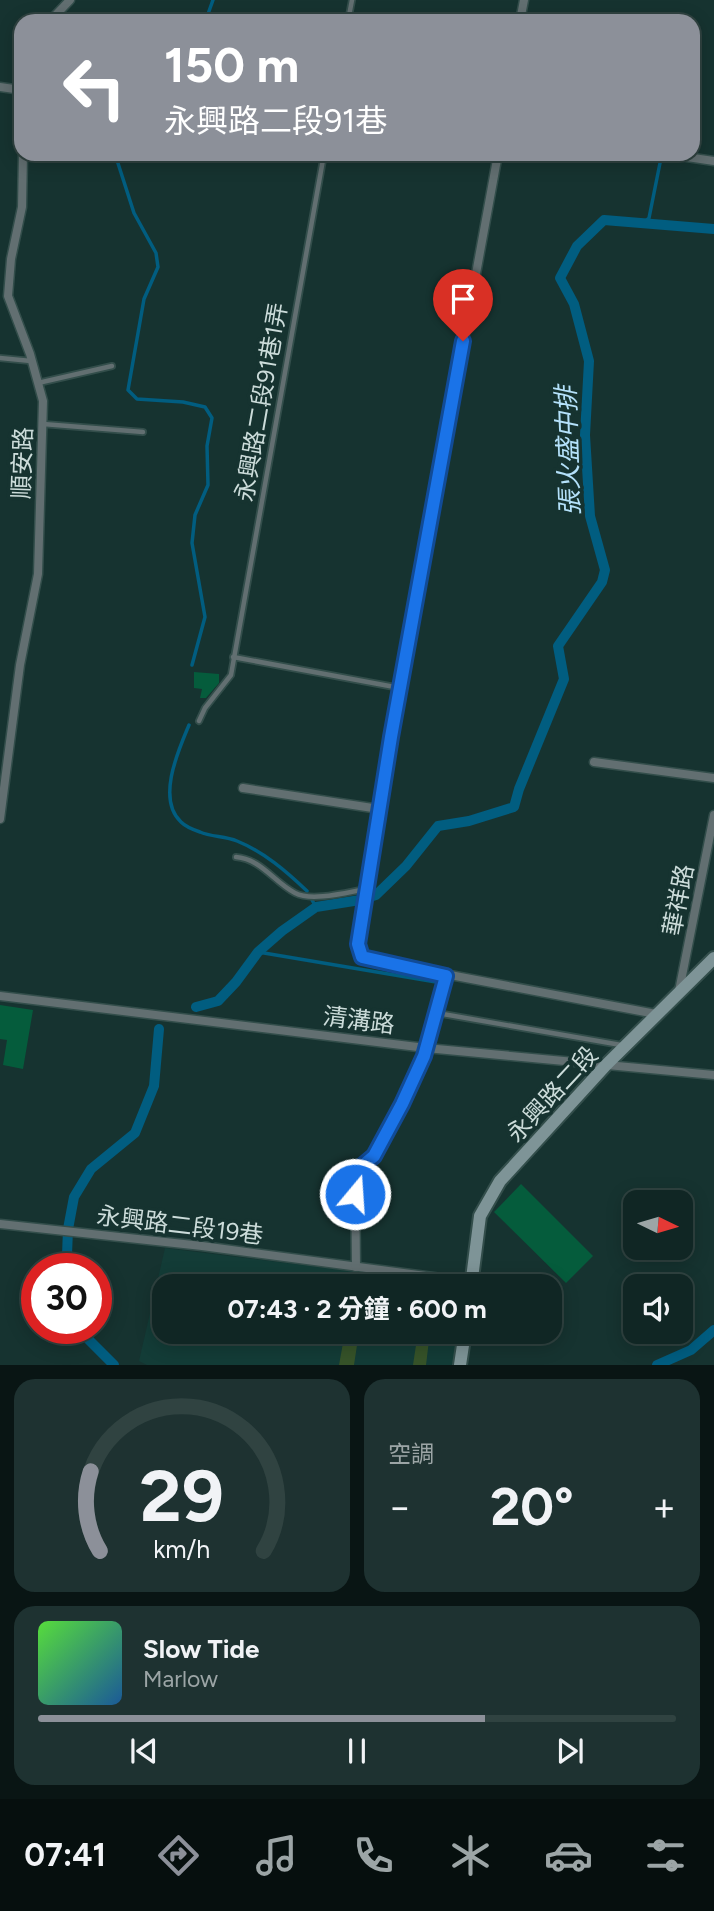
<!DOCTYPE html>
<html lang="zh-TW">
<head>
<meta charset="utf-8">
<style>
  :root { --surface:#102624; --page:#1e3231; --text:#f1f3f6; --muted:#9ca5a6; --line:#304341; --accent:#8c9099 }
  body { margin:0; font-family:Figtree,"Noto Sans TC",sans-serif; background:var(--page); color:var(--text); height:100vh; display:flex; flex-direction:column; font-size:26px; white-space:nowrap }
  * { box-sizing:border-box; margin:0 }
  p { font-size:23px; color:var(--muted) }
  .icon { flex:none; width:38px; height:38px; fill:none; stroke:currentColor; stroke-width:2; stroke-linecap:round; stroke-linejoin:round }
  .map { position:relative; height:1365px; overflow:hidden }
  .drawer { display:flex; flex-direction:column; gap:14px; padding:14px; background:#091514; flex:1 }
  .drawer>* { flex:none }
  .hud { position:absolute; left:14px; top:14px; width:686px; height:147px; border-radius:21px; box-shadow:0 4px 18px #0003,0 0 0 2px var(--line); background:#8c9099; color:#fff; overflow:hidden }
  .needle { width:46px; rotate:95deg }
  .tools { position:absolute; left:623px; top:1190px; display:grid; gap:14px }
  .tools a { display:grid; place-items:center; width:70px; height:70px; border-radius:14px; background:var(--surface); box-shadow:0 4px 18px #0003,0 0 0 2px var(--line); font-size:35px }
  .speed { position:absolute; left:21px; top:1253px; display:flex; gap:14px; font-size:35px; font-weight:700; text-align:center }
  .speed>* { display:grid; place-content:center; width:91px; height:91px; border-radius:50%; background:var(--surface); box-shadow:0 4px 18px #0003,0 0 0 2px var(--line); line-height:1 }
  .speed .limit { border:10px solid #d22; background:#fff; color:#111 }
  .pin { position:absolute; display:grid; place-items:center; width:60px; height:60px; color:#fff; margin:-72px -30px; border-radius:50% 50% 50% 0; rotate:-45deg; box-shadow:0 0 7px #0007 }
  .pin .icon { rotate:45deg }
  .me { position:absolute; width:77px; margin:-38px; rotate:18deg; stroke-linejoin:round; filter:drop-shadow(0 0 5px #0008) }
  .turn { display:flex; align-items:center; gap:24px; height:147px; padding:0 35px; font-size:32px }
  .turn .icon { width:91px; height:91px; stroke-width:2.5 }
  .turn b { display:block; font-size:49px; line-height:60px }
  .big { font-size:52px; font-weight:700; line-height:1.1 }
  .drawer .tile { flex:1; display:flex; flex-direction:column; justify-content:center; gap:10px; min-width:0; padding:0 24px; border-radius:21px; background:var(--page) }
  .drawer .dial { align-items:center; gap:0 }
  .dial svg { height:182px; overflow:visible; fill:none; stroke:var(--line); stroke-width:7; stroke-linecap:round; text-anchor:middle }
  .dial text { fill:var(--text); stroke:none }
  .song { display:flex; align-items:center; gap:21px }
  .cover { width:84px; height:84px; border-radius:10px; background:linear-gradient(135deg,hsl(110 70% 55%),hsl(210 70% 35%)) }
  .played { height:7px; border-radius:4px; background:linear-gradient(90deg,var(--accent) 70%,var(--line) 70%) }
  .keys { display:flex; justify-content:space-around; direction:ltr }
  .heat { display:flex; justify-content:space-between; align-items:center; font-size:38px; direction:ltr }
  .drawer .tiles { flex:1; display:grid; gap:14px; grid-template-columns:1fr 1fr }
  .tile:last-child { grid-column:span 2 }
  .trip { position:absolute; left:152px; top:1274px; width:410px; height:70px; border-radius:21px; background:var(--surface); box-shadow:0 4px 18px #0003,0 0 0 2px var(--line); font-weight:700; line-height:70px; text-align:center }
  .tab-bar { display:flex; height:112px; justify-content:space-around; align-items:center; background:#060f0e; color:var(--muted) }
  .tab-bar .icon { width:49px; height:49px }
  .tab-bar .on { color:var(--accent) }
  .tab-bar b { font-size:32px; color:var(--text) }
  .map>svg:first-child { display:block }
  .built { fill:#133c37 }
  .green { fill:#365329 }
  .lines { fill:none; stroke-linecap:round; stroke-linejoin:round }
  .stream { stroke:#015d80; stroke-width:3.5 }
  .canal { stroke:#015d80; stroke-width:10 }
  .building { fill:#055c3c }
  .lane-casing { stroke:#334e4b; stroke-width:8 }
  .street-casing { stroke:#334e4b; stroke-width:11 }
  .secondary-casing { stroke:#334e4b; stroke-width:16 }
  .lane { stroke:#626f71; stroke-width:4.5 }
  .street { stroke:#626f71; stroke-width:8 }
  .secondary { stroke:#7e9497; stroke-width:12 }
  .route-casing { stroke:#114b97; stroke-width:18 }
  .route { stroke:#1a73e8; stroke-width:12 }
  .labels { text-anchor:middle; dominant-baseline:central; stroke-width:7; stroke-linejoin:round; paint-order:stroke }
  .street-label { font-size:24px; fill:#ccdcda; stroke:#163330 }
  .water-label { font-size:26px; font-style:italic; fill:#b4e1fa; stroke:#163330 }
</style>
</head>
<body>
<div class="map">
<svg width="714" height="1365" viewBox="0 0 714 1365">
  <rect width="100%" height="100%" fill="#163330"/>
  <polygon class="built" points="165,1248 467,1285 164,1286 164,1332 461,1332 457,1365 147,1365 139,1361"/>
  <g class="green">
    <polygon points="345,1332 359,1332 354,1365 339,1365"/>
    <polygon points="418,1332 430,1332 426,1365 413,1365"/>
  </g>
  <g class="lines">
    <g class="stream">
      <polyline points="180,21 208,14 213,0"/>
      <polyline points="115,154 134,213 156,253 158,267 144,299 128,390 137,399 183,402 205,407 212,418 207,446 208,485 195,515 192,543 205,617 192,665"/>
      <polyline points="643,223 649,218 661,158"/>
      <path d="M189 725C179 749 156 799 181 822 185 826 194 830 200 832 211 837 225 836 237 841 264 852 286 871 307 891"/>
      <polyline points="312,900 316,907"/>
      <polyline points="258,952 436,982"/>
    </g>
    <g class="canal">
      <polyline points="196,1007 218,1001 236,982 258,952 282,931 316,907 360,900 376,895 406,866 438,826 469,821 514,807 519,789 564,679 558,646 602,582 605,570 590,516 585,435 589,361 574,304 560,278 577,246 604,220 714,229"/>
      <polyline points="70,1269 67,1255 68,1229 74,1197 91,1169 135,1133 154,1086 159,1029"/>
      <polyline points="86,1328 89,1340 114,1365"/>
      <polyline points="657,1365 691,1350 714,1330"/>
    </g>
  </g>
  <g class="building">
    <polygon points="194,672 219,674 219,683 206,698 200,698 202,689 194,688"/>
    <polygon points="0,1005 33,1010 23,1069 3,1065 7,1040 0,1039"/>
    <polygon points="521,1184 593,1256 566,1283 494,1212"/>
  </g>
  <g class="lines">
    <defs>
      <g id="lane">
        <polyline points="348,21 352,0"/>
        <polyline points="0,358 31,361"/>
        <polyline points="38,383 112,366"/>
        <polyline points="43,424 143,432"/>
        <polyline points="233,657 400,688"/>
        <polyline points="199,721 205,708 231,675 324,154"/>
        <path d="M236 857C261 859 274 882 295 893 312 902 348 892 366 889"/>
        <polyline points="437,1013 621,1045"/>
      </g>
      <g id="street">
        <polyline points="50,21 70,0"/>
        <polyline points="520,21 524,0"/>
        <polyline points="0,87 21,90"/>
        <polyline points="498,154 400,688 358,944 362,957 371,960 656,1014"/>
        <polyline points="667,154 714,161"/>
        <polyline points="594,762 714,778"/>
        <polyline points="243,788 379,809"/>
        <polyline points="0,819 20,665 38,574 43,401 30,354 8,296 11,259 22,207 23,154"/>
        <polyline points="679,991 714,815"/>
        <polyline points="0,996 426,1048 714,1075"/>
        <polyline points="0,1224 202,1246 471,1282"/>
        <polyline points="356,1267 355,1172 374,1156 402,1104 424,1056 446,976"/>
      </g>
      <g id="secondary">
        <polyline points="471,1286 480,1216 500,1181 606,1065 714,958"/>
        <polyline points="460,1365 465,1332"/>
      </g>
    </defs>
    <use href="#lane" class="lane-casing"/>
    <use href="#street" class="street-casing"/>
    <use href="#secondary" class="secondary-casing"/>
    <use href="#lane" class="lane"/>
    <use href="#street" class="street"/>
    <use href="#secondary" class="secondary"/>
  </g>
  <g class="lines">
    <defs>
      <polyline id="route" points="355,1194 355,1172 374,1156 402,1104 424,1056 446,976 362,957 358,944 391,737 463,341"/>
    </defs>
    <use href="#route" class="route-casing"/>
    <use href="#route" class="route"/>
  </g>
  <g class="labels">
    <g class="street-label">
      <text transform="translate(261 402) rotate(-80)">永興路二段91巷1弄</text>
      <text transform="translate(22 463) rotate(-88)">順安路</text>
      <text transform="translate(678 900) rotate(-79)">華祥路</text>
      <text transform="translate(359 1020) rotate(7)">清溝路</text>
      <text transform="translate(552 1094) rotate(-47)">永興路二段</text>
      <text transform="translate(180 1225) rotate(7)">永興路二段19巷</text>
    </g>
    <g class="water-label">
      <text transform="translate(568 451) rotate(-92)">張火盛中排</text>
    </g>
  </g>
</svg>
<div class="tools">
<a><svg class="needle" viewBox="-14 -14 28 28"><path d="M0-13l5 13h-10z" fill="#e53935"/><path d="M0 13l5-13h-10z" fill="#9ca5a6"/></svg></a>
<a><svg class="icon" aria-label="sound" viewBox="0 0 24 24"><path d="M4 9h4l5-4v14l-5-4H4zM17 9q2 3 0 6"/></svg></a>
</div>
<div class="speed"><div class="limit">30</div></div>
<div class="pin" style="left:463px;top:341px;background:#d93025"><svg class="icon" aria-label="arrive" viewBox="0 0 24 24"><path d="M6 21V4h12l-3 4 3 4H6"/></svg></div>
<svg class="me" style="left:355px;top:1194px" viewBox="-20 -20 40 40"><circle r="17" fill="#1a73e8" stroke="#fff" stroke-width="3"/><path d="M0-11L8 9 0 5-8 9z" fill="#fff"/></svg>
<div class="trip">07:43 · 2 分鐘 · 600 m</div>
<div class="hud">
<div class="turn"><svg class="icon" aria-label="left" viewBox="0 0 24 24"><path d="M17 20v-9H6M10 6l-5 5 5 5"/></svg><div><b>150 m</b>永興路二段91巷</div></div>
</div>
</div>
<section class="drawer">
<div class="tiles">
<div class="tile dial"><svg viewBox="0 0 100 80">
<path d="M14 69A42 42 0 1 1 86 69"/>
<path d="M14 69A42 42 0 0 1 10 34" stroke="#8c9099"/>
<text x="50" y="56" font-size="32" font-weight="700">29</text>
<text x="50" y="72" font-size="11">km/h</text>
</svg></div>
<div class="tile"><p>空調</p>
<div class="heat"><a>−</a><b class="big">20°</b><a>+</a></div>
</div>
<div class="tile">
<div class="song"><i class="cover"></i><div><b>Slow Tide</b><p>Marlow</p></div></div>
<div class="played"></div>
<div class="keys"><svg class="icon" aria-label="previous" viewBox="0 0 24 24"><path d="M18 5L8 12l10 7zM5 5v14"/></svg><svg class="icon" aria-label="pause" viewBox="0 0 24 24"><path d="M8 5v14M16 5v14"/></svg><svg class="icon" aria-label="next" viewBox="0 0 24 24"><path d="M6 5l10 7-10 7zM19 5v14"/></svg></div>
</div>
</div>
</section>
<nav class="tab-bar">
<b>07:41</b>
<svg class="icon on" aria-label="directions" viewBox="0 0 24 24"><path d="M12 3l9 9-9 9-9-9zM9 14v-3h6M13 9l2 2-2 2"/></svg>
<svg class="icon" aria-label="music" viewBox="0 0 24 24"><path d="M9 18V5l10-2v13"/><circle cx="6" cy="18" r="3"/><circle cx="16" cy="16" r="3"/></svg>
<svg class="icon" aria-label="phone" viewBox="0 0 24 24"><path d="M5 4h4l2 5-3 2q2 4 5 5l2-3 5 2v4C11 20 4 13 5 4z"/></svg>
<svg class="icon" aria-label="climate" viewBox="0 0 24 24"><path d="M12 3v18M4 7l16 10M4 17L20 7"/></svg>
<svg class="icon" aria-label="car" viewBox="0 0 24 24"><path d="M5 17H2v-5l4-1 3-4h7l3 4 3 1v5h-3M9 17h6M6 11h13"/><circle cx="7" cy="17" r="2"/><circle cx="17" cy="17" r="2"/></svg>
<svg class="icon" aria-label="filters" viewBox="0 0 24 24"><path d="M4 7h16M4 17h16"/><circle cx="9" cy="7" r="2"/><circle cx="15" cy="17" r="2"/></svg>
</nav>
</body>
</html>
